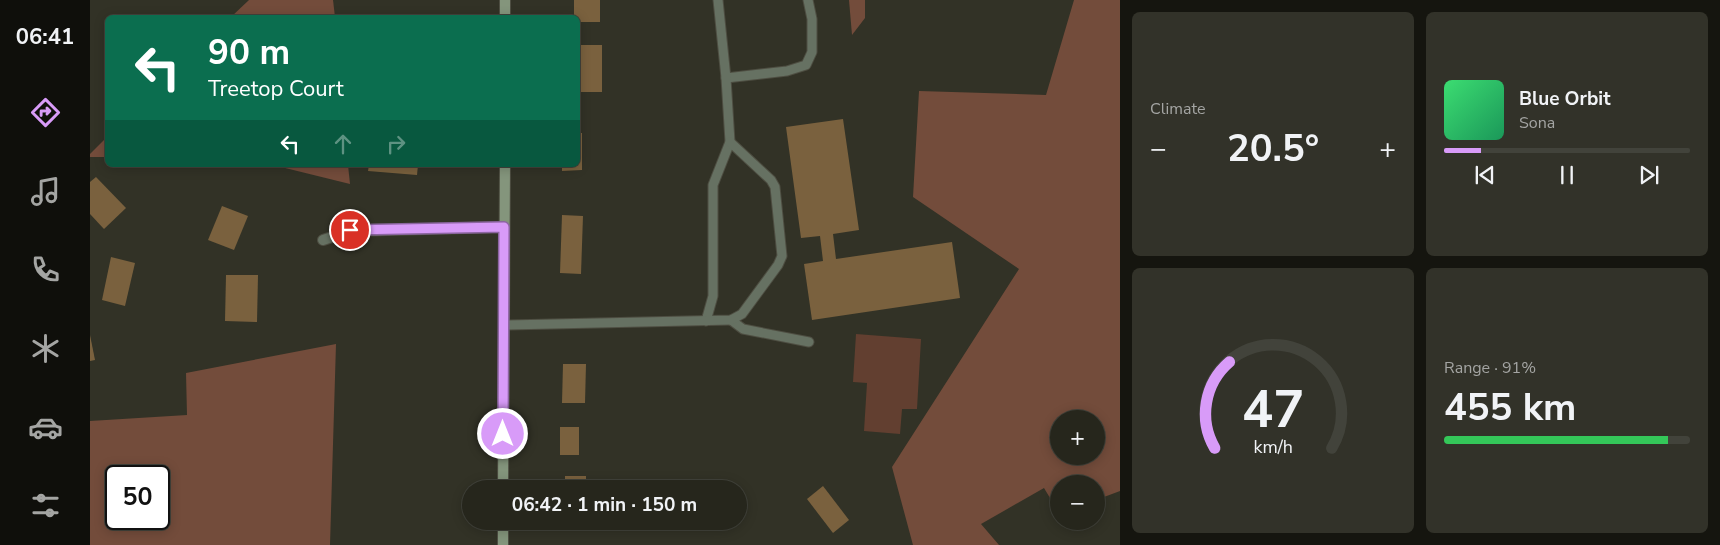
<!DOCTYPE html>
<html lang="en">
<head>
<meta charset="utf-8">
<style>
  :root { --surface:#26261c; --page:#323229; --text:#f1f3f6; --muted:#a4a5a3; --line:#42433b; --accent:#d89bf8 }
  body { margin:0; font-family:"Nunito Sans",sans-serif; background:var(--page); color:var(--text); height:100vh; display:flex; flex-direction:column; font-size:19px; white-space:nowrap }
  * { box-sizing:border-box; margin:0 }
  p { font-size:16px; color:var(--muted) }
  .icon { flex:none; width:28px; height:28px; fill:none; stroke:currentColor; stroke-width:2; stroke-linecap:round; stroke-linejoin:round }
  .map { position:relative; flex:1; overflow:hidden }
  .drawer { display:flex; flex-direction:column; gap:12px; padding:12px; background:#15150f; width:600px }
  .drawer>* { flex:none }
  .hud { position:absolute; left:15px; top:15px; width:475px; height:152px; border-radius:8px; box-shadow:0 2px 12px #0003,0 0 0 1px var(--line); background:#0b6e4f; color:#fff; overflow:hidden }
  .controls { position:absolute; left:960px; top:410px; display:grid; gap:10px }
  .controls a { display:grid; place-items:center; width:55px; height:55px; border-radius:50%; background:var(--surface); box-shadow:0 2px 12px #0003,0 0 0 1px var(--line); font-size:25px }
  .speed { position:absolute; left:15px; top:465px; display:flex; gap:10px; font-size:25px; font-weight:700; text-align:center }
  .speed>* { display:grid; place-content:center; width:65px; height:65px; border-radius:50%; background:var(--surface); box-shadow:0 2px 12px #0003,0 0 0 1px var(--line); line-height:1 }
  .speed .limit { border:2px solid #111; border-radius:8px; background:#fff; color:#111 }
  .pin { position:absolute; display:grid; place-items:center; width:42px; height:42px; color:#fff; margin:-21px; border:2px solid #fff; border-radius:50%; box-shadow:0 1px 5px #0007 }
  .me { position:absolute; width:55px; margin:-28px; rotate:0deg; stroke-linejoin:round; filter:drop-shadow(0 0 4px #0008) }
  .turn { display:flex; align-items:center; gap:18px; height:105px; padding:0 20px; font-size:22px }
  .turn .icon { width:65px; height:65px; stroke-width:2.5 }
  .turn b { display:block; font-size:35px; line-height:42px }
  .lanes { display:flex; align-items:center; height:48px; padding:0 20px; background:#0003; justify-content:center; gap:25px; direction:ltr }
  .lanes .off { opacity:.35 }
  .big { font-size:38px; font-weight:700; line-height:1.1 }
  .drawer .widget { flex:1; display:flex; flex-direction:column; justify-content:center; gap:8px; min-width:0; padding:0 18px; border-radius:8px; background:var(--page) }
  .drawer .dial { align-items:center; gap:0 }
  .dial svg { height:130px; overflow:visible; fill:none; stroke:var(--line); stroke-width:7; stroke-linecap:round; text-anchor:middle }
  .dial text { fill:var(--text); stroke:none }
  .song { display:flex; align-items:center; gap:15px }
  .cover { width:60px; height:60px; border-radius:8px; background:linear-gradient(135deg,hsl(140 70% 55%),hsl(150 70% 35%)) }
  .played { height:5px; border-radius:2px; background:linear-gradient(90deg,var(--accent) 15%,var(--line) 15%) }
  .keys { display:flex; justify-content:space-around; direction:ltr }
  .heat { display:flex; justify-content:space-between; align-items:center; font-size:28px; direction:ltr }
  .charge { height:8px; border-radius:4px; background:linear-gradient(90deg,#34c759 91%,var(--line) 0) }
  .drawer .tiles { flex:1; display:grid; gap:12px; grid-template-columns:repeat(2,1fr) }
  .trip { position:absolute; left:372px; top:480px; width:285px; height:50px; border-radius:25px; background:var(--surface); box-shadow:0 2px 12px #0003,0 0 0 1px var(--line); font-weight:700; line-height:50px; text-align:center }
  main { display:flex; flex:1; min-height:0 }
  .tabs { display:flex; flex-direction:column; width:90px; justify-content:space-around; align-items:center; background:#0f0f0b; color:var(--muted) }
  .tabs .icon { width:35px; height:35px }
  .tabs .selected { color:var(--accent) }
  .tabs b { font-size:22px; color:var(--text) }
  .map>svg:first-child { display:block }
  .green { fill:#623f30 }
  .forest { fill:#734c3b; fill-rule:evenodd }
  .building { fill:#7a613e }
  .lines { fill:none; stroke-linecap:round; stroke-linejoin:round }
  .lane-casing { stroke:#4e4e42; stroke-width:11 }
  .street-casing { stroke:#4e4e42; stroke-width:12 }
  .secondary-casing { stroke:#4e4e42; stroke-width:12 }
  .lane { stroke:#667162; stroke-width:9 }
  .street { stroke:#667162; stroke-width:10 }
  .secondary { stroke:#84957c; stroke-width:10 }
  .route-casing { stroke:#8c65a1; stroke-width:12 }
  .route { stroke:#d89bf8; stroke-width:9 }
</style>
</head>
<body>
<main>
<nav class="tabs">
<b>06:41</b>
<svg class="icon selected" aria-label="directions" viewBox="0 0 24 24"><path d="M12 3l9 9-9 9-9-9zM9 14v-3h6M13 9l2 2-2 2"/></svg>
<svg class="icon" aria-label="music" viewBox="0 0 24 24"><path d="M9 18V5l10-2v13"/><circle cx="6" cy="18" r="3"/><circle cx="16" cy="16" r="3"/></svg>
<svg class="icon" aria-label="phone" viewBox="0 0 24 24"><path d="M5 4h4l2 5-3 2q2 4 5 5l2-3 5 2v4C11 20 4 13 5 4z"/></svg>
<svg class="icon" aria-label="climate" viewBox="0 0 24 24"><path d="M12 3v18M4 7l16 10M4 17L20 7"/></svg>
<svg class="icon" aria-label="car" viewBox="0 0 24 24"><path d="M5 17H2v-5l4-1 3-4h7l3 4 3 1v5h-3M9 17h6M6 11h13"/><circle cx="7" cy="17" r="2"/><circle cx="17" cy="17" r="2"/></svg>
<svg class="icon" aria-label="filters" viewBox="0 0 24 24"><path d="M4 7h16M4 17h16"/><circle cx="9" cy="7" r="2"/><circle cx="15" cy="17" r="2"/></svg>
</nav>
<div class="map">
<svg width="1030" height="545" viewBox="0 0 1030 545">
  <rect width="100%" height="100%" fill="#323226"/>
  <polygon class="green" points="766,334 831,339 827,409 812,409 810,434 774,431 777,383 763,382"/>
  <g class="forest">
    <polygon points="159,0 243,0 245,17 141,17"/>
    <polygon points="759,0 775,0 775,18 762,35"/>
    <path d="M984 0H1030V491L1006 500V484H969V513L954 488 891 524 909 545H823L802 467 929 269 823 197 829 91 956 95ZM969 419H1006V456H969Z"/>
    <polygon points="17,137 17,157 0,157 0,154"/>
    <polygon points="183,165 258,165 260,184"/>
    <path d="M246 344 240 545H0V421L97 415 96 373ZM26 476H69V519H26Z"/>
  </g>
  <g class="building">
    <polygon points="484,0 510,0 510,22 488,22 488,18 484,18"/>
    <rect x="488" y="45" width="24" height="47"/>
    <polygon points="753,119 769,230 743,234 746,259 862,242 870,298 722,320 714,264 733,261 730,236 711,238 696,127"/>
    <polygon points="488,133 492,133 492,170 472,171 472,165 488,165"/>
    <polygon points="279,165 328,165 327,175 278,171"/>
    <polygon points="6,177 36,208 14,229 0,214 0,182"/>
    <polygon points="132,206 158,216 144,250 118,240"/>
    <polygon points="472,215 493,216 491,274 470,273"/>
    <polygon points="21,257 45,263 35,306 12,300"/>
    <polygon points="136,275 168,275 167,322 135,321"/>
    <polygon points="0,335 5,360 0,361"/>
    <polygon points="473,364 496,364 495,403 472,403"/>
    <rect x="470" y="427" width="19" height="28"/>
    <rect x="475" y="476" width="21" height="13"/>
    <polygon points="733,486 759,520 743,533 717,499"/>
  </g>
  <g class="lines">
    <defs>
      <g id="lane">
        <polyline points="636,78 697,71 716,65 722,52 722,19 718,0"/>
        <polyline points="641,320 653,329 719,342"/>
        <polyline points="616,321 623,296 623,185 640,142 636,78 628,0"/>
        <polyline points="414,325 641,320 652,314 688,265 692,256 685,187 681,180 640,142"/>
      </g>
      <polyline id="street" points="233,240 260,231 414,227"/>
      <g id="secondary">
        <polyline points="415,18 415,0"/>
        <polyline points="413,489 415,165"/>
        <polyline points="413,521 413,545"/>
      </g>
    </defs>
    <use href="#lane" class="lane-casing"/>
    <use href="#street" class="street-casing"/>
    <use href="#secondary" class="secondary-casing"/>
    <use href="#lane" class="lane"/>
    <use href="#street" class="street"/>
    <use href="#secondary" class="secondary"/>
  </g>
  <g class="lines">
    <defs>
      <polyline id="route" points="260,230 414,227 413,434"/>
    </defs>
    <use href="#route" class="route-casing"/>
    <use href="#route" class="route"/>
  </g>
</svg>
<div class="controls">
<a>+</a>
<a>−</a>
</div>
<div class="speed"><div class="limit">50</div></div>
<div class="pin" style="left:260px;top:230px;background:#d93025"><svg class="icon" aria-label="arrive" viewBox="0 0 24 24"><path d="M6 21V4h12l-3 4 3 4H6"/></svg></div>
<svg class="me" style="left:413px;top:434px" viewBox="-20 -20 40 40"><circle r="17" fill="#d89bf8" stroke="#fff" stroke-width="3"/><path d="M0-11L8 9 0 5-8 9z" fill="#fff"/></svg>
<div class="trip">06:42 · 1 min · 150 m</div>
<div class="hud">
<div class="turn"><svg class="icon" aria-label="left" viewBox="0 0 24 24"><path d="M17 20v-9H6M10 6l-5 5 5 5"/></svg><div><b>90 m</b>Treetop Court</div></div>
<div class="lanes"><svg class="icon" aria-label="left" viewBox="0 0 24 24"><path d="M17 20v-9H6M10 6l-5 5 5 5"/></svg><svg class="icon off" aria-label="ahead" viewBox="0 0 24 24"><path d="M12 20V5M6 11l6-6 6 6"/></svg><svg class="icon off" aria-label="right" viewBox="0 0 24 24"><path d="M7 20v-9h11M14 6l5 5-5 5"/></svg></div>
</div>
</div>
<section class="drawer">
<div class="tiles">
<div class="widget"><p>Climate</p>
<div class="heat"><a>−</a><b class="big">20.5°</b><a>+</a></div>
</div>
<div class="widget">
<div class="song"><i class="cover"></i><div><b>Blue Orbit</b><p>Sona</p></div></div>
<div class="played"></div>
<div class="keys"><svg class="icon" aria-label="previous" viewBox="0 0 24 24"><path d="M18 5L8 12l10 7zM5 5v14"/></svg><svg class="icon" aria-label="pause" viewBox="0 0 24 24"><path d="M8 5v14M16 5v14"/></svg><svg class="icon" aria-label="next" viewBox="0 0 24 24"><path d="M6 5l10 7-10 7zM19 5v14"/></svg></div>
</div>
<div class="widget dial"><svg viewBox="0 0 100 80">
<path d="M14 69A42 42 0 1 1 86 69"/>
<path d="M14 69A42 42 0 0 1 23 16" stroke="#d89bf8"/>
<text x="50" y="56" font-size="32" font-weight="700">47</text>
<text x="50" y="72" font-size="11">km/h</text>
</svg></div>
<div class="widget"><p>Range · 91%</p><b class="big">455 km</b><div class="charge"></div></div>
</div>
</section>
</main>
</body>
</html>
